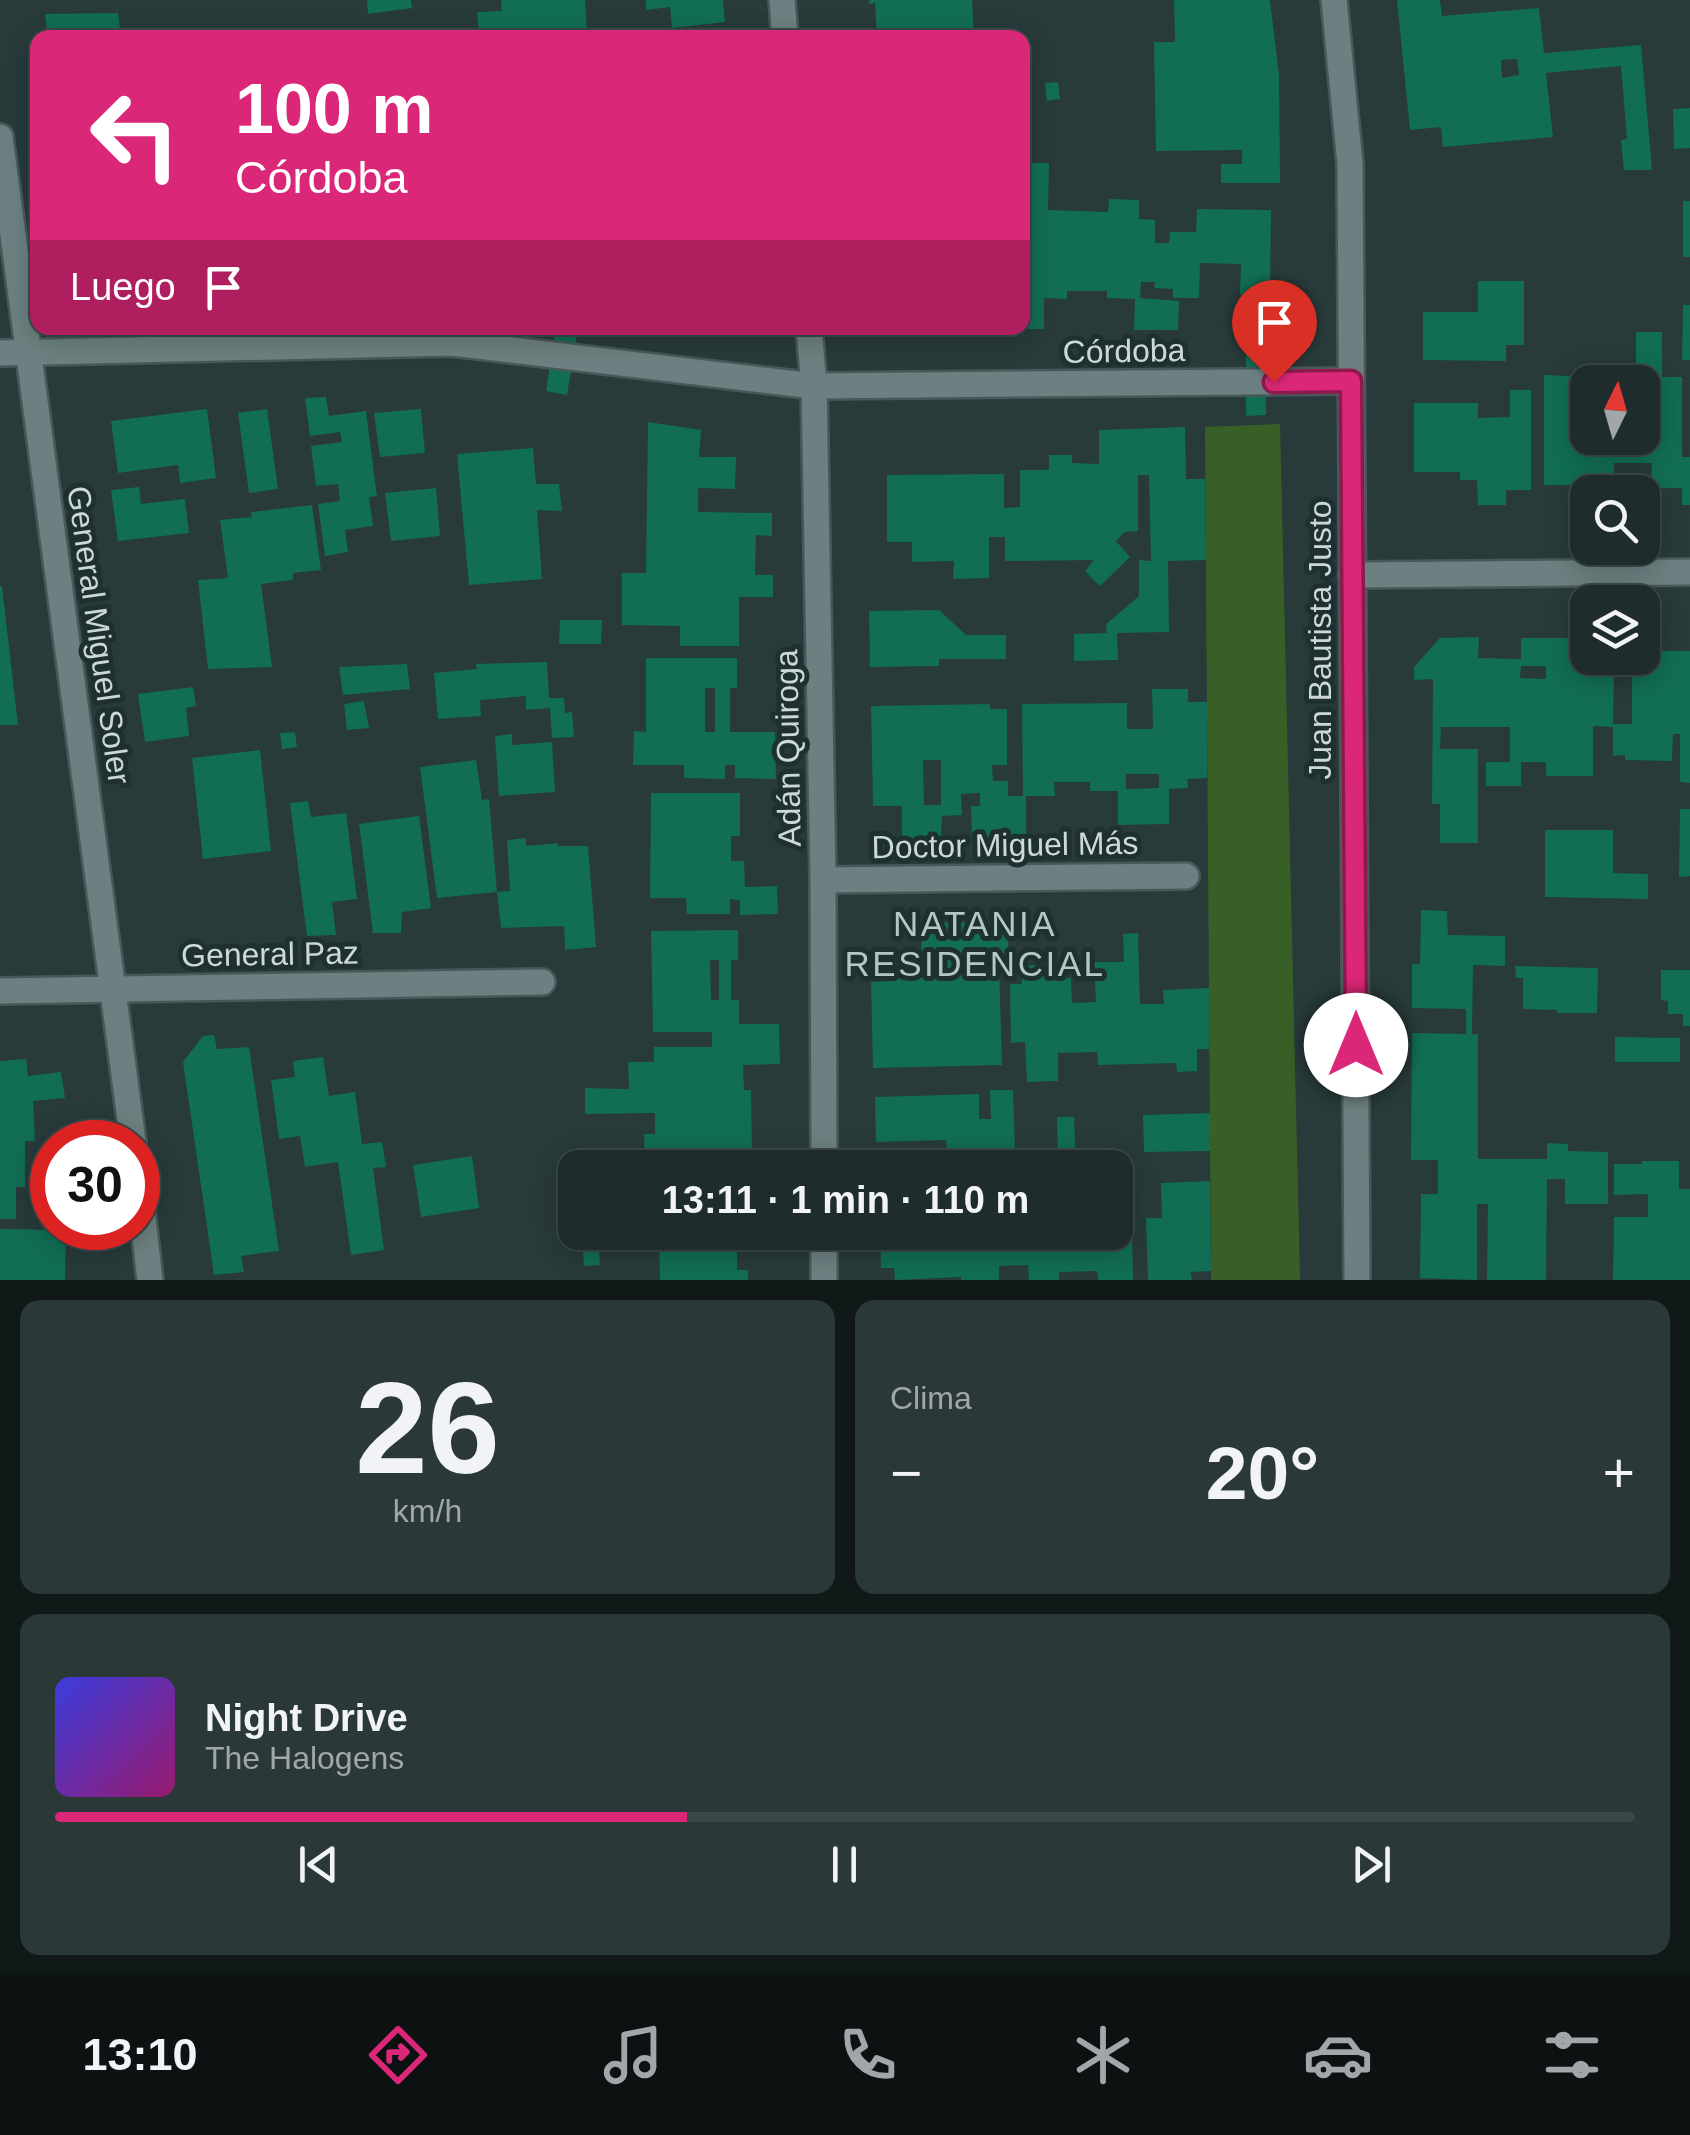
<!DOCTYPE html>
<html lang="es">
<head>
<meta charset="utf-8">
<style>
  :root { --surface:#1e2c2c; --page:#2b3838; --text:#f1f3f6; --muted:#a1a7a9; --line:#3c4848; --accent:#db2777 }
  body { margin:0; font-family:Helvetica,sans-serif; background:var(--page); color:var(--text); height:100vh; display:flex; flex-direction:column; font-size:38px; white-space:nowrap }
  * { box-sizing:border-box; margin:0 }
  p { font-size:32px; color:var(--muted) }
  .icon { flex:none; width:55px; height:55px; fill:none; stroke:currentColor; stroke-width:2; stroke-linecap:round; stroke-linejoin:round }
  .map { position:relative; height:1280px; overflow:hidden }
  .drawer { display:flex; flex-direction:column; gap:20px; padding:20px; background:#101818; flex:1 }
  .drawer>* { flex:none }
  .guide { position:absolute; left:30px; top:30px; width:1000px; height:305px; border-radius:20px; box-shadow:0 5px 25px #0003,0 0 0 2px var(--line); background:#db2777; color:#fff; overflow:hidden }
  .needle { width:65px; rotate:5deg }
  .controls { position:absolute; left:1570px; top:365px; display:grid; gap:20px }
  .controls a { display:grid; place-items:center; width:90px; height:90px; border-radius:20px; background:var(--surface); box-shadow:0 5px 25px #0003,0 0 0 2px var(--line); font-size:50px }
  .speed { position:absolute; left:30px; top:1120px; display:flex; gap:20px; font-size:50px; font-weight:700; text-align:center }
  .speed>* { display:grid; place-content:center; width:130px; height:130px; border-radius:50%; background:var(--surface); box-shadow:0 5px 25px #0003,0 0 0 2px var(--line); line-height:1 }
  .speed .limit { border:15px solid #d22; background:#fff; color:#111 }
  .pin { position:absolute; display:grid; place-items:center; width:85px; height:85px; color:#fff; margin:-102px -42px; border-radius:50% 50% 50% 0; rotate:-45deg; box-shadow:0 0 10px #0007 }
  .pin .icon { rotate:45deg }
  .me { position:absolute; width:110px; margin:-55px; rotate:0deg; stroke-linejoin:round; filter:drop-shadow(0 0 8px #0008) }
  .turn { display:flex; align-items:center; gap:35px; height:210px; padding:0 40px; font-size:45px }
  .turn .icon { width:130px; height:130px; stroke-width:2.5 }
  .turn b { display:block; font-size:70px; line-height:85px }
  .then { display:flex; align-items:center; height:95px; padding:0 40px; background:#0003; gap:20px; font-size:38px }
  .big { font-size:75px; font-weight:700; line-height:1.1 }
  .drawer .tile { flex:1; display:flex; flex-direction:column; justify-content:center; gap:15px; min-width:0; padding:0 35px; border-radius:20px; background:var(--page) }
  .drawer .dial { align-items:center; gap:0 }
  .dial b { font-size:130px; line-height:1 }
  .song { display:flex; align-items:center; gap:30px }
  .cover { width:120px; height:120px; border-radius:15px; background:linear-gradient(135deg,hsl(240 70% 55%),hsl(320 70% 35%)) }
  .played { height:10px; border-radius:5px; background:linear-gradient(90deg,var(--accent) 40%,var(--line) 40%) }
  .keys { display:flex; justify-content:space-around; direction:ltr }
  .heat { display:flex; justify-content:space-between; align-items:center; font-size:55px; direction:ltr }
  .drawer .tiles { flex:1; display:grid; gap:20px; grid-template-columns:1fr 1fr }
  .tile:last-child { grid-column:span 2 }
  .trip { position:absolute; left:558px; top:1150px; width:575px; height:100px; border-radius:20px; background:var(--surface); box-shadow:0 5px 25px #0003,0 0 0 2px var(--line); font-weight:700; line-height:100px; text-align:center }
  .tab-bar { display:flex; height:160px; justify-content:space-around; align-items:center; background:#0c1212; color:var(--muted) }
  .tab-bar .icon { width:70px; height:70px }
  .tab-bar .on { color:var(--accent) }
  .tab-bar b { font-size:45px; color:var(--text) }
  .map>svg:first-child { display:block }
  .green { fill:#386026 }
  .building { fill:#116d53; fill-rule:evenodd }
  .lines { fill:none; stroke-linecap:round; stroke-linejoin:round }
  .minor-casing { stroke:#485859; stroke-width:30 }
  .minor { stroke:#6c8081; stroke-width:25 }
  .route-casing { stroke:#8e194d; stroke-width:25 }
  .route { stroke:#db2777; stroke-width:18 }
  .labels { text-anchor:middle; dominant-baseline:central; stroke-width:10; stroke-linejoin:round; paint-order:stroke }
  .street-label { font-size:32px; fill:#cdd8d8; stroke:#1e3030 }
  .neighbourhood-label { font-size:35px; letter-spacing:2.5px; fill:#b2c8c8; stroke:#1e3030 }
</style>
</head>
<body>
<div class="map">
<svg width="1690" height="1280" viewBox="0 0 1690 1280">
  <rect width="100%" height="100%" fill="#283a3a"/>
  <polygon class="green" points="1280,424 1300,1280 1211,1280 1205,427"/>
  <g class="building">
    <polygon points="367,0 411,0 412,8 368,14"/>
    <polygon points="501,0 585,0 587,31 503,35 503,31 479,31 477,12 502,11"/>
    <polygon points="646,0 723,0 725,22 672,28 670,7 646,10"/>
    <polygon points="869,0 972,0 974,38 877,38 875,3 869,4"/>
    <polygon points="1174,0 1270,0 1279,75 1280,183 1221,183 1221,164 1242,164 1242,150 1156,151 1154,42 1175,42"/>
    <path d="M1397 0H1440L1442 16 1539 8 1544 53 1641 45 1652 170H1624L1621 140 1627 139 1621 66 1546 73 1553 137 1443 147 1441 127 1410 130ZM1517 59 1519 75 1502 78 1501 60Z"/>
    <polygon points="118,13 121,38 48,38 45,14"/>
    <polygon points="1058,82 1060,99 1047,101 1045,83"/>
    <polygon points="1690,108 1690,148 1674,149 1673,109"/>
    <polygon points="1022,163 1049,163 1048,210 1108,212 1109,199 1139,200 1139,219 1155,220 1155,243 1169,243 1170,232 1196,232 1197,209 1271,210 1270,296 1240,295 1241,264 1200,263 1199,298 1173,298 1173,289 1154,288 1155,282 1141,282 1140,298 1179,301 1178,330 1134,330 1135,299 1107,298 1107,291 1067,291 1067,299 1044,298 1044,329 1022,329"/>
    <rect x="1683" y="201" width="7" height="56"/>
    <polygon points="1478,281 1524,281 1524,345 1506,345 1506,361 1423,360 1423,312 1478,312"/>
    <polygon points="1683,305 1690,305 1690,360 1682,360"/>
    <polygon points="556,328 578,328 567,395 546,391"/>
    <polygon points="1636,332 1662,332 1662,377 1682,377 1682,457 1690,457 1690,505 1682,505 1682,488 1651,488 1652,463 1614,463 1614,485 1544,485 1544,375 1569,376 1569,386 1588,386 1588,438 1642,438 1642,382 1614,382 1614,367 1636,367"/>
    <polygon points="1265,345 1266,415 1246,416 1246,346"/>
    <polygon points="1510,390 1531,390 1531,490 1506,490 1506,505 1478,505 1477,480 1460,480 1460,472 1414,472 1414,403 1478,403 1478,418 1510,417"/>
    <polygon points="326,397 329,416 366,411 377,496 369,497 373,526 345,530 348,552 325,556 318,504 340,501 338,484 316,486 311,446 342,442 340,432 310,436 305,398"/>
    <polygon points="207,409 216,478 180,483 178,465 118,473 111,421"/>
    <polygon points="267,409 278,489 249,493 238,413"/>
    <polygon points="421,409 425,453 380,457 374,413"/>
    <polygon points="648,422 701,430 699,457 736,457 735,489 698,488 698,512 772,513 772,536 756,535 755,575 773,575 773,597 739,597 739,646 680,646 680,626 622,625 622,573 646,573"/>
    <polygon points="1185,427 1186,479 1205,479 1206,560 1168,561 1169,632 1117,633 1118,660 1074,661 1074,634 1107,633 1106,624 1139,596 1139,560 1151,561 1149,475 1138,475 1138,531 1125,532 1116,541 1130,557 1100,586 1085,571 1094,560 1005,561 1005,537 989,537 989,578 953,579 954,561 912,562 912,542 887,542 887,475 1004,474 1004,508 1020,507 1020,470 1049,470 1049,455 1072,455 1072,463 1099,464 1099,430"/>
    <polygon points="533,448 536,484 559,484 562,511 537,510 542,579 469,585 457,454"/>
    <polygon points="139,487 141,504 185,499 189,533 118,541 111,490"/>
    <polygon points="436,488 440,536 391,541 385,493"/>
    <polygon points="312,505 321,570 293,573 293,580 261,584 272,667 208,669 198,580 228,578 220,520 252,517 251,512"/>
    <polygon points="0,586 2,586 18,725 0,725"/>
    <polygon points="939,610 966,635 1006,635 1006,659 939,659 939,666 870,667 869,611"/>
    <polygon points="560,620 602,620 601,644 559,644"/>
    <path d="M1479 637 1478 658 1521 659V638H1588V658H1593V674H1614L1613 724H1632V658H1642V651H1690V783L1680 782V734H1673L1672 761 1625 760V755L1613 756V727L1593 726V776H1546V762H1521V786H1486V762H1510V727H1441L1440 749H1478V843H1440V804H1432L1433 679 1414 680V667L1440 638ZM1521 666H1546V679L1520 678Z"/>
    <path d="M646 658H737V688H730V732H775L776 779 735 778V765H725V779L684 778V765H633L634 731 646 732ZM705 688H715V732H705Z"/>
    <polygon points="547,662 549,698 564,698 565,713 572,712 574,737 552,738 550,708 526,710 526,696 480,700 481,716 438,719 434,673 477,669 476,664"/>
    <polygon points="407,664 410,689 343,695 339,667"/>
    <polygon points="193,687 196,706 186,708 189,736 145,742 138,694"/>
    <path d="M1152 689H1188V702H1207V778L1187 779 1188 788 1169 789V824L1118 825V791H1090V782H1054L1055 796H1026V838H972L971 806H980V793L961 794 962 815 942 816 941 839H902V806H873L871 706 990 704V709H1007V765H992L993 781H1008V796H1023L1022 704 1127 703V729H1153ZM923 760H941V805H924ZM1126 774H1159V788L1126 789Z"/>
    <polygon points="364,701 369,728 347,730 344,704"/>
    <polygon points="295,732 297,747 282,749 280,733"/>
    <polygon points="512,734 512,745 552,742 555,792 499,796 495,736"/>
    <polygon points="260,750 271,851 203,859 192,758"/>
    <polygon points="476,760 482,800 489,799 497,892 437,898 420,767"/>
    <polygon points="651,793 740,793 740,836 731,836 731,861 744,861 745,887 777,886 778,914 740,915 740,900 730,899 730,914 687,914 686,898 650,898"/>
    <polygon points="308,801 311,817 346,813 357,899 332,902 336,935 307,936 290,803"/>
    <polygon points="1680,809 1690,809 1690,876 1679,877"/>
    <polygon points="419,816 431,908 402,912 401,933 373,933 359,824"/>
    <polygon points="1545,830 1613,830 1613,873 1648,874 1648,899 1545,897"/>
    <polygon points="526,838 526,846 558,843 558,846 588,846 596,947 565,950 564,926 501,928 497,892 510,891 507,840"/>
    <polygon points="1421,910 1447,911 1448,935 1505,936 1505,966 1473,965 1472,1034 1478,1034 1478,1159 1547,1159 1547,1143 1568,1144 1568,1151 1608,1152 1608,1204 1565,1204 1565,1179 1547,1179 1546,1280 1487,1280 1488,1204 1477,1204 1477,1280 1420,1278 1421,1194 1438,1194 1438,1160 1411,1160 1412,1033 1466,1034 1466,1009 1412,1008 1412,964 1420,964"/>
    <polygon points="1008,922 1009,966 999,966 1002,1065 873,1068 871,982 889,981 888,965 922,964 921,923"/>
    <path d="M738 930V960H731V1000H739V1024H779L780 1064 743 1065 744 1090H751L752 1150H781L782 1168H689V1163H645L644 1134H655V1113L585 1114V1088L629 1089 628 1062H654V1047H712V1032H653L651 931ZM710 960H719V1000H711Z"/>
    <polygon points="1138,933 1140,1004 1164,1004 1163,990 1209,988 1209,1049 1197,1049 1197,1071 1177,1072 1176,1063 1098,1065 1097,1052 1058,1053 1058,1081 1027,1082 1025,1042 1011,1043 1010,984 1022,984 1021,966 1054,964 1054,979 1071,978 1072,1003 1096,1002 1094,962 1124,962 1123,934"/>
    <polygon points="1515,966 1598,968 1597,1013 1557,1013 1557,1010 1523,1009 1523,978 1516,978"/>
    <polygon points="1661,970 1690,970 1690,1026 1683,1026 1683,1014 1668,1014 1668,1001 1661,1000"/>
    <polygon points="214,1035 217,1049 249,1047 279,1251 241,1256 244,1272 214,1275 183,1062 203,1036"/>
    <polygon points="1615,1037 1680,1038 1680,1062 1615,1062"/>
    <polygon points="323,1057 329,1096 355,1092 362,1144 382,1142 386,1167 373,1168 384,1250 351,1255 338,1162 305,1167 300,1136 279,1139 271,1080 295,1077 293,1061"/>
    <polygon points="26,1059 28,1076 61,1072 65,1098 33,1101 35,1141 25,1141 25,1187 16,1187 16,1219 0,1219 0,1061"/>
    <polygon points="990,1090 1013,1090 1015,1150 947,1151 946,1140 876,1142 875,1097 979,1094 979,1119 991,1119"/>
    <polygon points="1210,1113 1210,1151 1144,1152 1143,1115"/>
    <polygon points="1057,1117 1074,1117 1076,1168 1058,1168"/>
    <polygon points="578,1153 630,1153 630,1168 579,1168"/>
    <polygon points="472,1156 479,1208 421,1217 413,1165"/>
    <polygon points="1642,1161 1679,1161 1679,1189 1690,1189 1690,1280 1613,1280 1614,1217 1648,1217 1648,1194 1614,1195 1614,1164 1642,1164"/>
    <polygon points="1115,1179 1131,1179 1133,1280 1098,1280 1097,1271 1059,1272 1059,1280 1029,1280 1028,1265 999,1266 999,1280 961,1280 961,1277 895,1280 894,1268 881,1268 880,1232 1115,1232"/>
    <polygon points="1210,1181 1211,1271 1191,1272 1192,1280 1148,1280 1146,1218 1162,1218 1161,1183"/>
    <polygon points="0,1229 66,1230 65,1280 0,1280"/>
    <polygon points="659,1232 737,1232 737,1270 748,1270 748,1280 660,1280"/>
    <polygon points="599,1248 600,1265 584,1266 583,1249"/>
  </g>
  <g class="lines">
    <defs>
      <g id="minor">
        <polyline points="782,0 785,38"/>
        <polyline points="1334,0 1350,164 1357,1280"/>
        <polyline points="0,137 133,1142"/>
        <polyline points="809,328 814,386 823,880 824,1168"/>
        <polyline points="0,353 452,343 814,386 1351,381"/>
        <polyline points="1352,575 1690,572"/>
        <polyline points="823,880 1186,876"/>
        <polyline points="0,991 542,982"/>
        <polyline points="138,1177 150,1280"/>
        <polyline points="824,1232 824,1280"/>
      </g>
    </defs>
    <use href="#minor" class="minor-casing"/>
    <use href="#minor" class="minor"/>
  </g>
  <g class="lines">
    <defs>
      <polyline id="route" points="1274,382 1351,381 1356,1045"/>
    </defs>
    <use href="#route" class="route-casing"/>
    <use href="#route" class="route"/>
  </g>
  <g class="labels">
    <g class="street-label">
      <text transform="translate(1124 351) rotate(-1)">Córdoba</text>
      <text transform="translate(99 635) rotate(82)">General Miguel Soler</text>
      <text transform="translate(1320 640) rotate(-90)">Juan Bautista Justo</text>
      <text transform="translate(788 748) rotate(-91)">Adán Quiroga</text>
      <text transform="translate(1005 845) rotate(-1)">Doctor Miguel Más</text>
      <text transform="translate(270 954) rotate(-1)">General Paz</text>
    </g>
    <g class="neighbourhood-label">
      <text x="975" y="923">NATANIA<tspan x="975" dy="40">RESIDENCIAL</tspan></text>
    </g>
  </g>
</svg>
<div class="controls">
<a><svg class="needle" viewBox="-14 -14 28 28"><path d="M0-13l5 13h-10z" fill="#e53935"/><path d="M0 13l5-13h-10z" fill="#a1a7a9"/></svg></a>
<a><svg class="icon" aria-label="search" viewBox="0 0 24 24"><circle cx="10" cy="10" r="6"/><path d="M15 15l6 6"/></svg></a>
<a><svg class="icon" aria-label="layers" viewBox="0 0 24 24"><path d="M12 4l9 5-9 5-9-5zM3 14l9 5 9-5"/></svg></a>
</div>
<div class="speed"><div class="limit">30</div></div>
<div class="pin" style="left:1274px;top:382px;background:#d93025"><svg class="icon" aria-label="arrive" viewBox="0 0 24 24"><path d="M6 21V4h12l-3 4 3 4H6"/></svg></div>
<svg class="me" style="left:1356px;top:1045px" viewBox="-20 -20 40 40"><circle r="19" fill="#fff"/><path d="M0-13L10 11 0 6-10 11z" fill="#db2777"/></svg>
<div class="trip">13:11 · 1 min · 110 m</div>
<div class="guide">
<div class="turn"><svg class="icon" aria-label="left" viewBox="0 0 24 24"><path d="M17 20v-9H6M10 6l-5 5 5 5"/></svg><div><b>100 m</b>Córdoba</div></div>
<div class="then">Luego<svg class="icon" aria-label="arrive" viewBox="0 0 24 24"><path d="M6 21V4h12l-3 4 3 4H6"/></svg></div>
</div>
</div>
<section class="drawer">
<div class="tiles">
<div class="tile dial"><b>26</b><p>km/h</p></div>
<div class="tile"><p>Clima</p>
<div class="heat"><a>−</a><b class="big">20°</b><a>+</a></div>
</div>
<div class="tile">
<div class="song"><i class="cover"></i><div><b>Night Drive</b><p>The Halogens</p></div></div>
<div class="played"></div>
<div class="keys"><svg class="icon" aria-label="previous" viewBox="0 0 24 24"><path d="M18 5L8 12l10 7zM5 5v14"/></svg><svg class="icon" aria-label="pause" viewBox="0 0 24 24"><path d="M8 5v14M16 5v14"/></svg><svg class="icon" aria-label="next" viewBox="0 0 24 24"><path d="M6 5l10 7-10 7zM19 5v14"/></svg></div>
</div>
</div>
</section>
<nav class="tab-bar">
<b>13:10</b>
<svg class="icon on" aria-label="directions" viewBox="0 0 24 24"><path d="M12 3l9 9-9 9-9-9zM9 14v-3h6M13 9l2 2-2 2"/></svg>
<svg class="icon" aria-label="music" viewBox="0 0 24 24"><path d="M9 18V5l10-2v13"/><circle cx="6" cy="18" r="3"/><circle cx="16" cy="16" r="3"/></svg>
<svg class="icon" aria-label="phone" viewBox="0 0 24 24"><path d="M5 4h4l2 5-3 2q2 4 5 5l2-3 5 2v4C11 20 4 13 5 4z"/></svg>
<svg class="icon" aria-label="climate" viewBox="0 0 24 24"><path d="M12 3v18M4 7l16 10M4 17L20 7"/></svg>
<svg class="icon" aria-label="car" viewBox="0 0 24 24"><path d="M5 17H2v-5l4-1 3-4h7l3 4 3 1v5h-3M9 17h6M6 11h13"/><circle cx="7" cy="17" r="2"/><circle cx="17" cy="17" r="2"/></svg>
<svg class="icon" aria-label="filters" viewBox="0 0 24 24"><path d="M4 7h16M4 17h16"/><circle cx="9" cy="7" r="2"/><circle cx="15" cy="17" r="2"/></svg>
</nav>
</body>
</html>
